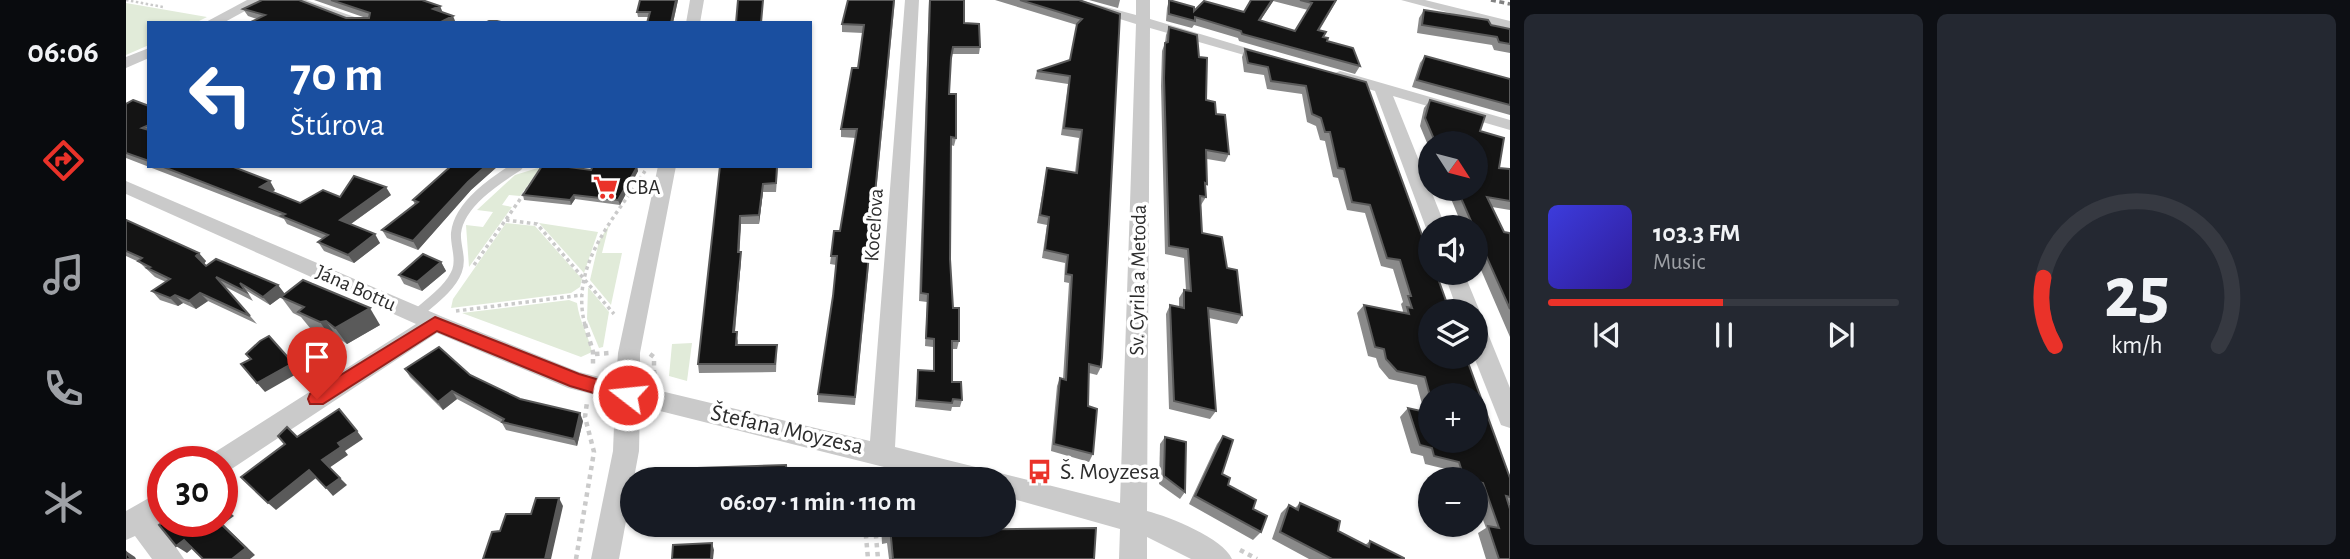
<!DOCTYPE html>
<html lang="en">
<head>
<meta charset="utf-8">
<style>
  :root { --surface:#171b24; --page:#242831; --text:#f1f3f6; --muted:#9ea1a6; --line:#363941; --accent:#ea3229 }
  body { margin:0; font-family:"Alegreya Sans",sans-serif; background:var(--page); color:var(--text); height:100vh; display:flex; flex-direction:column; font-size:26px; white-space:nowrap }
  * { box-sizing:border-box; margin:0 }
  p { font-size:23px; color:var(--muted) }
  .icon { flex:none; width:38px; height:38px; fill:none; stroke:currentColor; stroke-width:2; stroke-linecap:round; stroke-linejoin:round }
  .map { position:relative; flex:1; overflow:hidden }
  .sheet { display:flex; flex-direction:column; gap:14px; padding:14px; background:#0d0f14; width:840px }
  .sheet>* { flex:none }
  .top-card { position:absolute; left:21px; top:21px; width:665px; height:147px; border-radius:0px; box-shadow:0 2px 5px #0004; background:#1a4fa0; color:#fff; overflow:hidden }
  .needle { width:46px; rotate:126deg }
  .controls { position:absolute; left:1292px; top:131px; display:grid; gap:14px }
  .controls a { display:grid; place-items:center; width:70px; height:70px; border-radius:50%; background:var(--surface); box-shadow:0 2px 5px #0004; font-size:35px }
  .speed { position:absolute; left:21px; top:446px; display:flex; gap:14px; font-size:35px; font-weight:700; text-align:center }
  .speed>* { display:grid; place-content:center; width:91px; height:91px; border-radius:50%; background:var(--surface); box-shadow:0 2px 5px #0004; line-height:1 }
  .speed .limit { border:10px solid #d22; background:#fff; color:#111 }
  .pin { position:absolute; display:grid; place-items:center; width:60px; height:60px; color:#fff; margin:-72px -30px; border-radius:50% 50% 50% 0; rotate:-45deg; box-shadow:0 0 7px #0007 }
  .pin .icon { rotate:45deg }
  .me { position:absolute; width:77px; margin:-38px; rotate:286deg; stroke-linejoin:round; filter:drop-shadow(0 0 5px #0008) }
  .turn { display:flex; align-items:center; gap:24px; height:147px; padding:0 28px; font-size:32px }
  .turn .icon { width:91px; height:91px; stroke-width:2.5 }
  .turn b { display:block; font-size:49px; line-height:60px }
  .sheet .card { flex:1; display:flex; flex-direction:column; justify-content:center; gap:10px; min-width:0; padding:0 24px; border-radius:10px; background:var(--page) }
  .sheet .dial { align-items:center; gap:0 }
  .dial svg { height:182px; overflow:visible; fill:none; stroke:var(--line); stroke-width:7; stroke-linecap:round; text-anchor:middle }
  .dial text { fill:var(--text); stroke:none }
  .song { display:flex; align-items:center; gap:21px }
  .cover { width:84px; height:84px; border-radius:10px; background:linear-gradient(135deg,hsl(240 70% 55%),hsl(250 70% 35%)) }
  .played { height:7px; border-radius:4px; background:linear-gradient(90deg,var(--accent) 50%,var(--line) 50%) }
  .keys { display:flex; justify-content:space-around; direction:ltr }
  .sheet .tiles { flex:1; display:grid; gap:14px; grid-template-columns:repeat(2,1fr) }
  .trip { position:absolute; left:494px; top:467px; width:396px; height:70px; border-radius:35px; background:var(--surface); box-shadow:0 2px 5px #0004; font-weight:600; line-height:70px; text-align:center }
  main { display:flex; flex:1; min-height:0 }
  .dock { display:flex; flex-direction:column; width:126px; justify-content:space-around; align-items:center; background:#090b0e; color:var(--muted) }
  .dock .icon { width:49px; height:49px }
  .dock .selected { color:var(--accent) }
  .dock b { font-size:32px; color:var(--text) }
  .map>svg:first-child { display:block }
  .green { fill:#e1ebd9 }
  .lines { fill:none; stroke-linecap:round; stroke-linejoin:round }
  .path-far2 { stroke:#cacaca; stroke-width:2.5; stroke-dasharray:2.5 2.5; stroke-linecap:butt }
  .path-far1 { stroke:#cacaca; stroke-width:3.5; stroke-dasharray:3.5 3.5; stroke-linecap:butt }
  .path { stroke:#cacaca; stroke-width:4.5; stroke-dasharray:4.5 4.5; stroke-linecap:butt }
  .service { stroke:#cacaca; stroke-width:10 }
  .minor { fill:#cacaca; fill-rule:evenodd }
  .rail { stroke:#828282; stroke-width:3.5; stroke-dasharray:5 3.5; stroke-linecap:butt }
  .wall { fill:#8a8a8a; fill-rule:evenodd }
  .shaded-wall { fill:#5a5a5a }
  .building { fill:#141414; stroke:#5a5a5a; stroke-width:2 }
  .route { fill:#ea3229; stroke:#98201b; stroke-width:2 }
  .labels { text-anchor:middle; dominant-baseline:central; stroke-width:7; stroke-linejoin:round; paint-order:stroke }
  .poi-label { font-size:21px; fill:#2d2d2d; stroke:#fff; text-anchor:start }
  .street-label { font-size:21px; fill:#2d2d2d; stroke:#fff }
  .near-street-label { font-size:24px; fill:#2d2d2d; stroke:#fff }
  .near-poi-label { font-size:24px; fill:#2d2d2d; stroke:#fff; text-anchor:start }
</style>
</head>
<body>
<main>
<nav class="dock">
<b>06:06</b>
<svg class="icon selected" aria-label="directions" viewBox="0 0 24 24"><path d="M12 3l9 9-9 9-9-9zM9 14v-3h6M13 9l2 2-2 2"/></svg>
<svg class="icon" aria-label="music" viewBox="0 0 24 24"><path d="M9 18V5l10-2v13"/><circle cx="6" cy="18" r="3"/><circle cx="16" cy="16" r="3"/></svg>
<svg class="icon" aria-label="phone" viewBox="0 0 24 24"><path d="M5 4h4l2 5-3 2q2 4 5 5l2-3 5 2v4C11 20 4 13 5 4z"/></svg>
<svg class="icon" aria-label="climate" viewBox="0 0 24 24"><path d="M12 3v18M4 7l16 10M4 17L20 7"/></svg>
</nav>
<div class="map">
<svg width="1384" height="559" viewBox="0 0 1384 559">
  <rect width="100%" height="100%" fill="#fff"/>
  <g class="green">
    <polygon points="0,3 81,17 69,23 23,23 23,45 0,55"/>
    <polygon points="415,167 394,196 383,195 376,205 386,207 343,267 340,225 357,227 367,212 351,210 389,175"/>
    <polygon points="380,223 409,226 456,279 454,287 445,293 325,308 327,299"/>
    <polygon points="413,223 472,232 458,273"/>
    <polygon points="483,225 476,253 496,253 485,305 464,280 473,241"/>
    <polygon points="462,287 483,312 477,347 473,348 461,319"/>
    <path d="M443 300 451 303C453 321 463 336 466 352L455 357 336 313Z"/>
    <polygon points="566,343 561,381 543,376 546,344"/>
  </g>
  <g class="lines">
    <polyline class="path-far2" points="0,0 37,7"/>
    <g class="path-far1">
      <polyline points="380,220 411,224 488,314"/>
      <polyline points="348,265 402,188"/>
      <polyline points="330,311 456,295"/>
      <path d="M459 325C443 265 489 218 519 171"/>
    </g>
    <g class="path">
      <polyline points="459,324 467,352 467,367"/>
      <polyline points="469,354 484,353"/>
      <polyline points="524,354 528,357 528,372 532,380"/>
      <polyline points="735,469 736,480"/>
      <polyline points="739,525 742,559"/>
      <polyline points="749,525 752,559"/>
      <polyline points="1114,550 1131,559"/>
      <polyline points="450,559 468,452 459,417 461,402"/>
    </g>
    <path class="service" d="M290 315C304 302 324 289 331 271 336 258 329 246 330 233 333 204 370 180 392 166"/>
    <g class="minor">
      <polygon points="121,0 139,0 97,23 78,23"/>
      <polygon points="159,0 180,0 246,23 224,23"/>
      <polygon points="564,0 578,0 574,23 560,23"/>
      <path d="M779 0H793L769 447 994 503 1010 24 932 0H954L1010 15V0H1024V19L1154 58 1146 63 1024 28 1021 511C1044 517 1097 538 1106 559H1065L1021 537V559H993L994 529 877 496V480H810L514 406 513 451 493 559H465L487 451 489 400 442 388 311 333 104 470 96 473V462H82L86 454 290 324 0 194V181L317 317 453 372 490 381 492 353 532 166H550L514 353V386L744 441Z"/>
      <polygon points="1275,0 1299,0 1384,21 1384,29"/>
      <polygon points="23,48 23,58 0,68 0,57"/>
      <polygon points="1214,71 1384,120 1384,130 1267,96 1320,228 1304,228 1304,233 1300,228 1249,91 1209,79 1209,73"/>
      <polygon points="1318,273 1338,273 1354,312 1351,318 1349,312 1332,312"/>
      <polygon points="1349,321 1357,323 1360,329 1384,388 1384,428 1375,425 1348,357"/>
      <polygon points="37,490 37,518 32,521 58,559 26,559 9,536 0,540 0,511"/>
    </g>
    <polyline class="rail" points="1365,0 1384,4"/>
  </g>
  <g class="wall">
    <polygon points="188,0 296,0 314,6 316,12 330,23 131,19 122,16 117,9 220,18 240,18"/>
    <polygon points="514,0 552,0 547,23 523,17 512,17 511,12"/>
    <polygon points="769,0 729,405 692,402 692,394 707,296 710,265 704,264 705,256 714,231 730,138 715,137 715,129 732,68 737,33 716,32 716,24"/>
    <polygon points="803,0 838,0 838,23 854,47 853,54 826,54 825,60 823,94 830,138 828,146 825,145 824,259 827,308 833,341 831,349 826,349 826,382 836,400 834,407 826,407 825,411 789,407 792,370 807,371 807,347 799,346 801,302 793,301"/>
    <polygon points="869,0 953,0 994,14 975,367 971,375 963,373 962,406 967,454 963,462 925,451 931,386 934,378 937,379 943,283 938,282 939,263 916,258 921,225 911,223 921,168 949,173 953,138 935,135 942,84 909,79 911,71 944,60 951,25"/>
    <polygon points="963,0 994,0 992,8"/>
    <path d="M1043 0 1068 11 1118 12 1125 0H1211L1193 31 1201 41 1234 66 1229 74 1113 41 1112 38 1068 25 1066 28 1040 21 1041 8ZM1147 1 1182 10 1169 31 1134 21Z"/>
    <polygon points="1298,10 1384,29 1384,53 1368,50 1366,45 1291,33 1293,18"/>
    <polygon points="1043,27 1073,57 1080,100 1090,114 1103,154 1099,162 1081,159 1081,184 1079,188 1080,197 1075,205 1076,233 1101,268 1116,315 1111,324 1083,318 1090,411 1084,419 1043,409 1040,314 1044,305 1053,307 1053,298 1058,290 1060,290 1058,258 1039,254 1035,86 1036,51 1039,43 1040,35"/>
    <path d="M1119 49 1240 82 1384 478V504L1383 505 1384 559H1360L1352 533 1360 528 1349 498V480H1326L1324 470 1299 464 1297 456 1285 453 1274 417 1282 408 1298 412 1291 385 1263 379 1253 367 1250 358 1242 356 1231 313 1238 305 1276 313 1277 311 1275 304 1277 302 1267 269 1255 266 1239 213 1221 210 1212 178 1207 177 1199 141 1194 140 1190 126 1181 122 1176 94 1141 89 1138 75 1118 72 1116 57ZM1304 396 1349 441H1304Z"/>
    <polygon points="1299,56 1384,79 1384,115 1286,87 1294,63"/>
    <polygon points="1304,100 1354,131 1373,168 1384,169 1384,210 1366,207 1378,232 1384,234 1384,337 1349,256 1349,228 1337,228 1321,189 1349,189 1349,144 1304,144 1304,150 1294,126 1298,108"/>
    <polygon points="0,104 23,106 23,166 110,166 111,169 149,190 146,192 174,203 214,197 265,195 225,224 254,243 228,263 198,251 192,242 197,239 161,224 158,219 0,158"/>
    <polygon points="325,166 372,166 345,190 292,250 261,238 256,230 289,205 287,200"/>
    <polygon points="594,166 652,166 650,192 637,192 633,224 615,224 613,252 615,260 609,332 612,341 612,345 651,345 650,372 573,373 572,364"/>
    <polygon points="511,167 512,171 494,205 449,199 445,205 398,200 397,195 465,170"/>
    <polygon points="0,220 80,261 78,264 80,266 152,285 158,294 254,325 221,344 211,337 205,338 184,328 175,317 167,313 155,297 144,305 121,291 127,301 98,286 131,324 82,301 70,309 57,303 52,306 34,300 26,291 40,282 29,277 13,262 0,256"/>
    <polygon points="315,262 320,271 296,291 278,284 273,275"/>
    <polygon points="279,369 344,375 394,399 457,421 451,446 380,430 376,423 331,399 317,410 284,377"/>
    <polygon points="1097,436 1096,474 1102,485 1127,509 1135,532 1127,540 1063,504 1091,444"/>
    <polygon points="1039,437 1059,492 1054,499 1033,484 1034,444"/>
    <polygon points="1174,503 1212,531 1239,545 1244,541 1278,559 1183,559 1146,539 1155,513 1163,505 1169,508"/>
    <polygon points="755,525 813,525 814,530 968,559 763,559 761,543 756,544"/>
  </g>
  <g class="shaded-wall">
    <polygon points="550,0 552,0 547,23 545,23"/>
    <polygon points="1146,0 1148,0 1130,27 1133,20"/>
    <polygon points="314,6 317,13 307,9"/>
    <polygon points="327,16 330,23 313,23"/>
    <polygon points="360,166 372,166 345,190 292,250 287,241 342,182"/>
    <polygon points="511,167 512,171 494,205 492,200"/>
    <polygon points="144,181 149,190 140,196 134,187"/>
    <polygon points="637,184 637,192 633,224 633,215"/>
    <polygon points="260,187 265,195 219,228 214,220"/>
    <polygon points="448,195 449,199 445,205 444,200"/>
    <polygon points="614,216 615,224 613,260 612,252"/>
    <polygon points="249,234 254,243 228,263 222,255"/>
    <polygon points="615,252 615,260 608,341 607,332"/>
    <polygon points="73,253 80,261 77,265 70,256"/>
    <polygon points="315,262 320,271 296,291 291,282"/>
    <polygon points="152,285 159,294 144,305 137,297"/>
    <polygon points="74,293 82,301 70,309 63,301"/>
    <polygon points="49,295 57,303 52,306 44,298"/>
    <polygon points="244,308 254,325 221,344 209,328"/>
    <polygon points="200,321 211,337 205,338 194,322"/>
    <polygon points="167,363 174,372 139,392 131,383"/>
    <polygon points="326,391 331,399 317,410 312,402"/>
    <polygon points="454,413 457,421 451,446 448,439"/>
    <polygon points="231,431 237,439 219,451 222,455 203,468 196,460 212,443"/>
    <polygon points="183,470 190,478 150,510 142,503"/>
    <polygon points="214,478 221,485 207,496 200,488"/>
    <polygon points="433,498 437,506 425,559 419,559"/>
    <polygon points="96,505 108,516 97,524 129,555 124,559 106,559 93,522 96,522"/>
    <polygon points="58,540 68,547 61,553 50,546"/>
    <polygon points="586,543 588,550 587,559 585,559"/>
    <polygon points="0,551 9,557 10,559 5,559"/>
  </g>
  <g class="building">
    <polygon points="136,0 173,0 220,18 243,18 244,13 205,0 296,0 314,6 307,9 327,16 313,23 123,23 139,15 117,9"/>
    <polygon points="514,0 550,0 545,23 521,23 524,12 511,12"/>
    <polygon points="612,0 637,0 635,23 610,23"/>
    <polygon points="722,0 768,0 729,397 692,394 707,296 711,256 705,256 708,231 714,231 731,129 715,129 726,68 732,68 738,25 716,24"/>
    <polygon points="804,0 838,0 838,23 853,24 854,47 827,47 825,58 823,94 830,94 830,138 825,137 824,259 827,308 833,308 833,341 826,341 826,382 835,382 836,400 827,399 826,403 791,400 792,370 808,371 808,339 800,338 802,294 795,293"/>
    <polygon points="894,0 953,0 994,14 976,358 975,367 963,364 962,406 971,409 967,454 928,444 934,378 940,380 946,275 940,274 942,255 919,250 923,217 914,215 921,168 951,173 956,130 938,128 944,76 911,71 944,60 951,24 956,19"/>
    <polygon points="1043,0 1068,7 1068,11 1078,1 1118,12 1125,0 1146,0 1133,20 1169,31 1186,3 1174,0 1210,0 1192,30 1200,32 1197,37 1202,38 1201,41 1227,48 1234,66 1116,34 1115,31 1069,17 1069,21 1043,14"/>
    <polygon points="1298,10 1362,20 1365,25 1384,29 1384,44 1373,42 1371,37 1296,25"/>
    <polygon points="363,21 371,21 379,23 359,23"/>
    <polygon points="1043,27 1071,35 1073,57 1081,58 1080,100 1089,102 1090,114 1099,115 1103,154 1080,150 1081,184 1079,183 1080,197 1074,196 1076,233 1096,237 1101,268 1111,270 1116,315 1082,308 1090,411 1048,401 1044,305 1058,308 1058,290 1065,291 1062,249 1043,246 1038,78 1039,43 1042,42"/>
    <polygon points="1119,49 1240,82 1304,257 1304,273 1310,273 1324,312 1304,312 1304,357 1340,357 1384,478 1384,497 1380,496 1384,509 1384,559 1373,559 1362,526 1373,528 1357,483 1349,481 1349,480 1338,478 1333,462 1308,456 1306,448 1294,445 1282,408 1304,413 1304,441 1349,441 1349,396 1304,396 1299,377 1271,371 1260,359 1258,349 1249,347 1238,305 1283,314 1281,307 1286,308 1282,296 1285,296 1274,260 1261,258 1244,205 1226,202 1218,169 1212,168 1204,132 1199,132 1195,118 1186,114 1180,86 1145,81 1142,67 1122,63"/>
    <polygon points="1299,56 1384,79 1384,105 1291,80"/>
    <polygon points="7,100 23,106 23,125 16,128 23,130 23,161 0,153 0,104"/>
    <polygon points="1304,100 1359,116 1354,131 1378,138 1373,168 1384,169 1384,201 1361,197 1378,232 1383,233 1384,234 1384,309 1349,231 1349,228 1348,228 1331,189 1349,189 1349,144 1310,144 1299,118"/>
    <polygon points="35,166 105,166 144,181 134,187 174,203 197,190 214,197 228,176 260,187 214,220 249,234 222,255 192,242 202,235 155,216 159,214"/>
    <polygon points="325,166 360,166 342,182 287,241 256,230 292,202 287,200"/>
    <polygon points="416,166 435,166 465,170 467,166 511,167 492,200 448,195 444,200 397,195"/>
    <polygon points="594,166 651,166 650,183 637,184 633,215 614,216 612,252 615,252 607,332 611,332 610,345 651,345 649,364 572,364"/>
    <polygon points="0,220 73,253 70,256 80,266 90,259 152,285 137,297 114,283 120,292 90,277 124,316 74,293 63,301 49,295 44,298 26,291 44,279 21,268 24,267 12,261 16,258 0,251"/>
    <polygon points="297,254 315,262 291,282 273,275"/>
    <polygon points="177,280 244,308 209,328 200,321 194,322 172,312 178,307 155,297"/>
    <polygon points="143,336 167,363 131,383 115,364 125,359 120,354 134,341"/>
    <polygon points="313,347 344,375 394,399 454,413 448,439 376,422 378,419 326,391 312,402 279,369"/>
    <polygon points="213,409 231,431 212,443 215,447 196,460 214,478 200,488 183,470 142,503 115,477 159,444 152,436 161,427 171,437"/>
    <polygon points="1097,436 1107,440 1096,474 1104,478 1102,485 1130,500 1127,509 1141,516 1135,532 1069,496"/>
    <polygon points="1039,437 1060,442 1059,492 1038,476"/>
    <polygon points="660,465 661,480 571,480 572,468"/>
    <polygon points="410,498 433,498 419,559 357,559 366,532 374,531 380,514 405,514"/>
    <polygon points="1174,503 1214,521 1212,531 1243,547 1244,541 1278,558 1278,559 1206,559 1154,532 1163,505 1172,510"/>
    <polygon points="37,522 93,522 120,548 106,559 77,559 58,540 50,546 33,525"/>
    <polygon points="758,525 813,525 814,530 970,528 968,559 767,559 764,527 758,527"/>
    <polygon points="586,543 585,559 546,559 547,545"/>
    <polygon points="0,552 5,559 0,559"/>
  </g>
  <polygon class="route" points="309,317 453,374 508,390 511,395 502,403 444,386 311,331 197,404 184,404 182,399 184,394"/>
  <defs>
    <symbol id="supermarket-bare" viewBox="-9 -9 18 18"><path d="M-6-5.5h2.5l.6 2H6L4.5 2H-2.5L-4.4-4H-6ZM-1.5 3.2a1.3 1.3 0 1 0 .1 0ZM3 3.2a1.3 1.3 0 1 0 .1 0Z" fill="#ea3229" stroke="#fff" stroke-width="2.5" paint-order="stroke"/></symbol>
    <symbol id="bus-bare" viewBox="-9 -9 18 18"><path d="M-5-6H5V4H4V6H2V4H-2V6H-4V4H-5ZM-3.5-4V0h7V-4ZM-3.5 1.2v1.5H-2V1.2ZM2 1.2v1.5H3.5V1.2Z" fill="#ea3229" stroke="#fff" stroke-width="2.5" paint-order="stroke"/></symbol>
  </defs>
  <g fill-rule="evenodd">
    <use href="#supermarket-bare" x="462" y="170" width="35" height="35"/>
    <use href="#bus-bare" x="896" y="454" width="35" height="35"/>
  </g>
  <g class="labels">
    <g class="poi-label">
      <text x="500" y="187">CBA</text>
    </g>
    <g class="street-label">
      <text transform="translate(748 225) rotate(-86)">Koceľova</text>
      <text transform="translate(1012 280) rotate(-89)">Sv. Cyrila a Metoda</text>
      <text transform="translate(230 288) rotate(24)">Jána Bottu</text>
    </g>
    <g class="near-street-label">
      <text transform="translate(661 430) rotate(13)">Štefana Moyzesa</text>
    </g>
    <g class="near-poi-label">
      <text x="934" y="472">Š. Moyzesa</text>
    </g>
  </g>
</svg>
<div class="controls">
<a><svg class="needle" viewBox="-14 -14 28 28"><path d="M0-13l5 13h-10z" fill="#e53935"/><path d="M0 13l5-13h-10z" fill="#9ea1a6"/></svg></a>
<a><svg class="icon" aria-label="sound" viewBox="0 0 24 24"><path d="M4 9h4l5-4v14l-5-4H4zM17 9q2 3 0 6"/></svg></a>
<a><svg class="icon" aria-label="layers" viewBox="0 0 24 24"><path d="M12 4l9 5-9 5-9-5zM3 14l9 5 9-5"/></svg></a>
<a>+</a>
<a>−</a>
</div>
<div class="speed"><div class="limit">30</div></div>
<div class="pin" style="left:191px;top:399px;background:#d93025"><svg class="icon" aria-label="arrive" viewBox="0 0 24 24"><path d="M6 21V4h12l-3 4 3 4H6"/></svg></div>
<svg class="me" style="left:502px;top:395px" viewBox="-20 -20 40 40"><circle r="17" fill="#ea3229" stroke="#fff" stroke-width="3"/><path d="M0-11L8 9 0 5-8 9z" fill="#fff"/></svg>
<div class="trip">06:07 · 1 min · 110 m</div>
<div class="top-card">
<div class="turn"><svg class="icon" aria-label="left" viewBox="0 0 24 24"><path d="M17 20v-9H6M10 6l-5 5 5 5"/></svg><div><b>70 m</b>Štúrova</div></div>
</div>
</div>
<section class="sheet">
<div class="tiles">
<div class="card">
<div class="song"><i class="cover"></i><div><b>103.3 FM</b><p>Music</p></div></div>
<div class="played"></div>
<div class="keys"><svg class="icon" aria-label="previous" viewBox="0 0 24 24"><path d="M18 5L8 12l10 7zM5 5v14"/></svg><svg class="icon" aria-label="pause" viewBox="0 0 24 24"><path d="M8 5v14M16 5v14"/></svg><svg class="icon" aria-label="next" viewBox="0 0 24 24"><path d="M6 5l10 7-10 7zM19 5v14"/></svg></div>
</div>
<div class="card dial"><svg viewBox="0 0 100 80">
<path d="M14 69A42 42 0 1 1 86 69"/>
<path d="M14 69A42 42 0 0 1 9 39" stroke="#ea3229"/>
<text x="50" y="56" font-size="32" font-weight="700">25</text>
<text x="50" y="72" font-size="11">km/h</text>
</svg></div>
</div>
</section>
</main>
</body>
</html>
